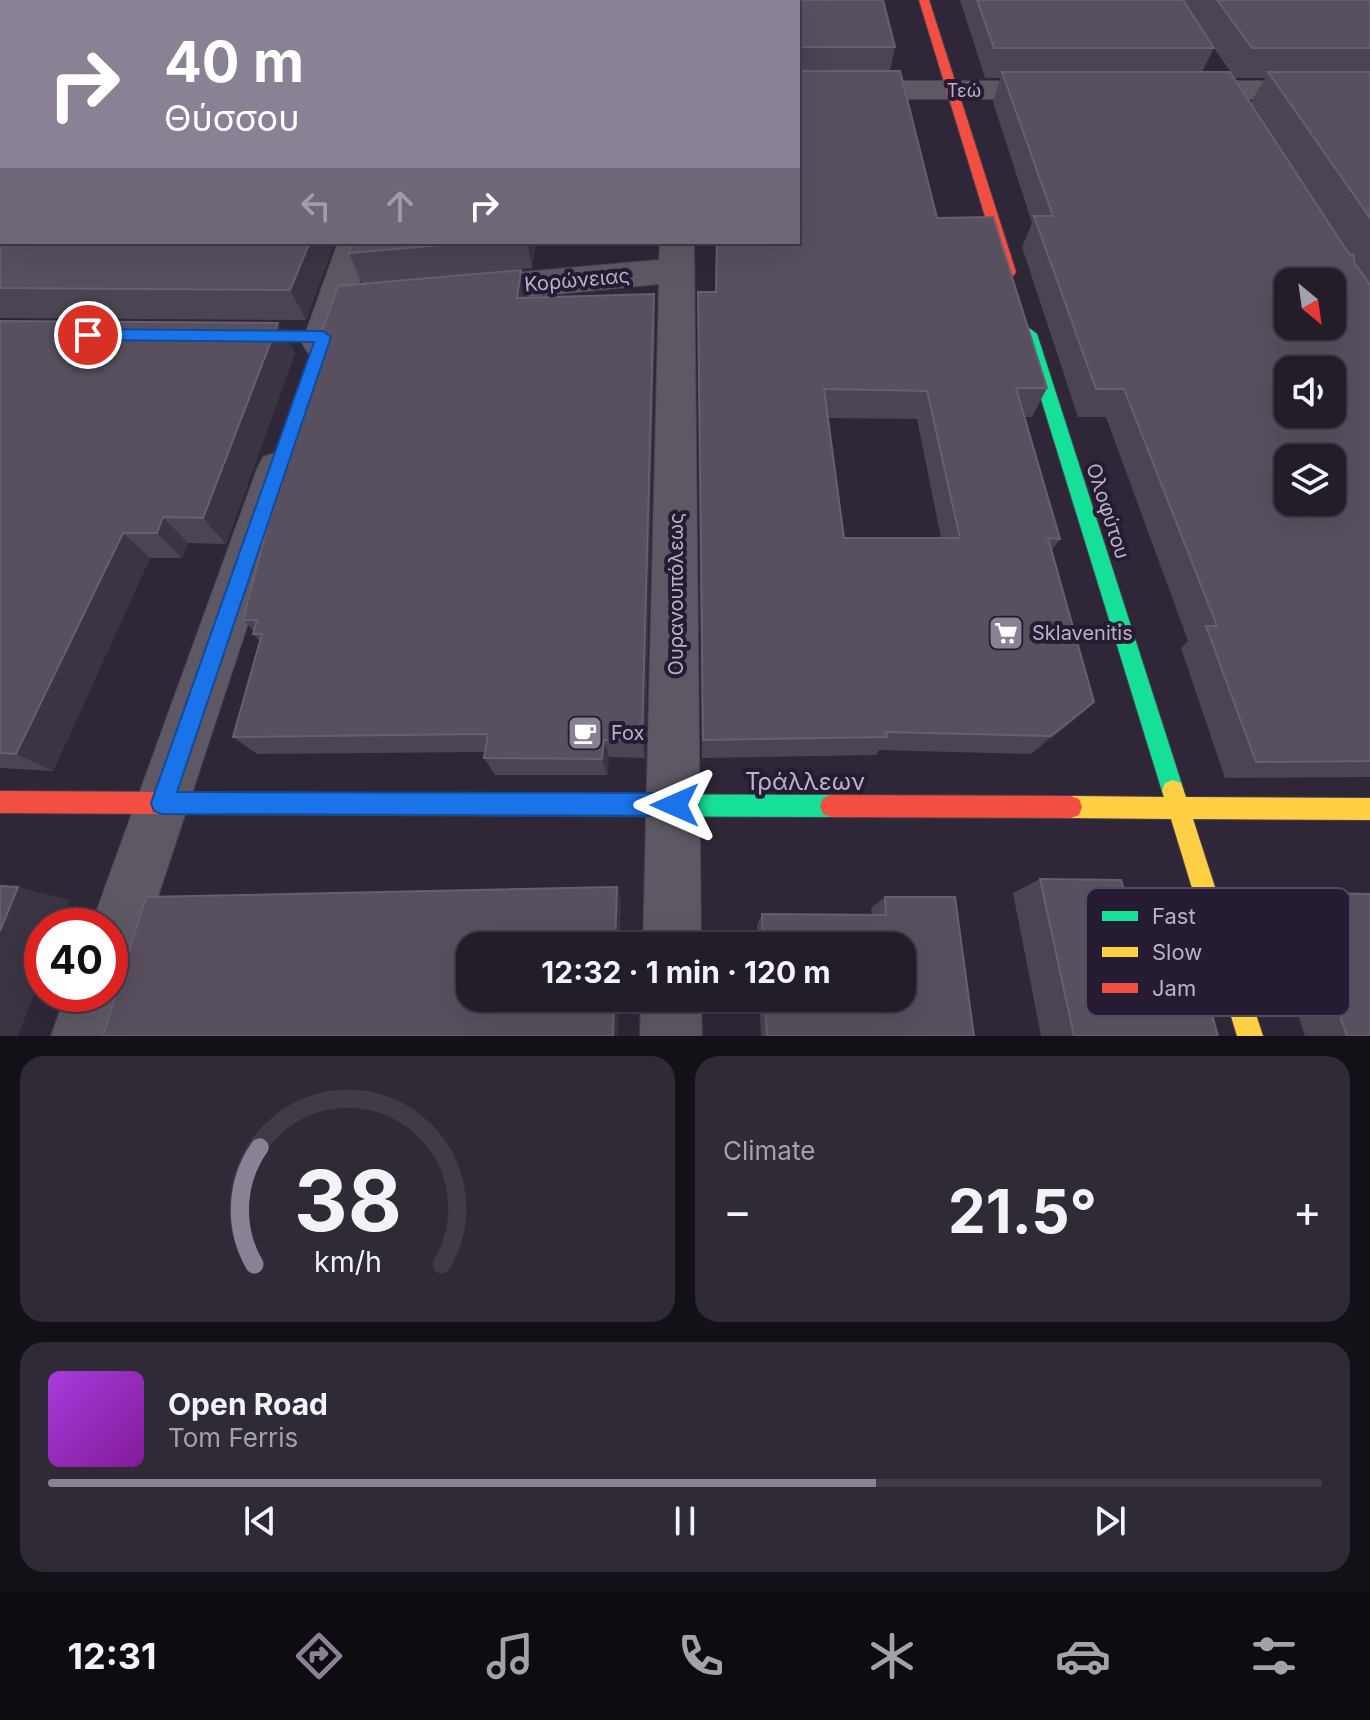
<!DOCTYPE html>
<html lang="en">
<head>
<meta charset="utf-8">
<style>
  :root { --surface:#231d29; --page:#2f2a35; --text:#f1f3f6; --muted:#a3a2a8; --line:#403b46; --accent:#8b8195 }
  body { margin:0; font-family:Inter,sans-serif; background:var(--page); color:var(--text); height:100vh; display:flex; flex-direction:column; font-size:30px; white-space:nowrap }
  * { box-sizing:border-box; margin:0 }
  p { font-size:26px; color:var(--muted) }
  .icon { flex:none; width:44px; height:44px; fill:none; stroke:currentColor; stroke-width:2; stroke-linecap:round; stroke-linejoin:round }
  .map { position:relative; height:1036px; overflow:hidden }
  .sheet { display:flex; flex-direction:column; gap:20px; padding:20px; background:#131017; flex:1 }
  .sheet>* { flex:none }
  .hud { position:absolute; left:0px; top:0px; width:800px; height:244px; box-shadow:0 8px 32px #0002,0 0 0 2px var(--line); background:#8b8195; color:#fff; overflow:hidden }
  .needle { width:52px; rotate:151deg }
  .controls { position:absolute; left:1274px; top:268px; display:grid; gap:16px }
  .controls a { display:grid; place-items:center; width:72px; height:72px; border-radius:16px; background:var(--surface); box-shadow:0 8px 32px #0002,0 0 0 2px var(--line); font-size:40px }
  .speed { position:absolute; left:24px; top:908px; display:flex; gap:16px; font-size:40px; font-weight:700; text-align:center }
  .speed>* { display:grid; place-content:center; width:104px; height:104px; border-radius:50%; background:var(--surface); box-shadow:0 8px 32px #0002,0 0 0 2px var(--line); line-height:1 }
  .speed .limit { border:12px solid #d22; background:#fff; color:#111 }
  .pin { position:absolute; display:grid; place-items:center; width:68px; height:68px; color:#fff; margin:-34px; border:4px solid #fff; border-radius:50%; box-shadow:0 2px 8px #0007 }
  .me { position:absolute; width:88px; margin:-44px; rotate:270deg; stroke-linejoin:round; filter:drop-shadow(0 0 6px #0008) }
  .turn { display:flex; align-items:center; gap:28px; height:168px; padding:0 32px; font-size:36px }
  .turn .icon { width:104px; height:104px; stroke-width:2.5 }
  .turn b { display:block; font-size:56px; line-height:68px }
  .lanes { display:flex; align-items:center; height:76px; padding:0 32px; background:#0003; justify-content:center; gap:40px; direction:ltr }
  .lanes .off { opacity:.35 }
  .big { font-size:60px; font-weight:700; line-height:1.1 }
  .sheet .tile { flex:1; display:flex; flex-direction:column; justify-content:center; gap:12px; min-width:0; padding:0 28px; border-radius:24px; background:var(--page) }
  .sheet .dial { align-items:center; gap:0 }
  .dial svg { height:208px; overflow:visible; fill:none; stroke:var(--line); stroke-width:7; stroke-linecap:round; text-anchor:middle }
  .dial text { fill:var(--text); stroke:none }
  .song { display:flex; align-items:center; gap:24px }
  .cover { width:96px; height:96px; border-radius:12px; background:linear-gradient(135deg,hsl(280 70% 55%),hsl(290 70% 35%)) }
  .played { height:8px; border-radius:4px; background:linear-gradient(90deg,var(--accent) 65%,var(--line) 65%) }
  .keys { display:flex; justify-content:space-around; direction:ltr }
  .heat { display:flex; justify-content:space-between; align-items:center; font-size:44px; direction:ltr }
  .sheet .tiles { flex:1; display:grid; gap:20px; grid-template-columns:1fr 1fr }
  .tile:last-child { grid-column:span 2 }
  .trip { position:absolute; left:456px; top:932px; width:460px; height:80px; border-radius:24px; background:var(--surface); box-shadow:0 8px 32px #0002,0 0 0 2px var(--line); font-weight:700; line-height:80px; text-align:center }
  .dock { display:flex; height:128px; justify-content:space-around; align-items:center; background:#0e0c10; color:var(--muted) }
  .dock .icon { width:56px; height:56px }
  .dock .current { color:var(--accent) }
  .dock b { font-size:36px; color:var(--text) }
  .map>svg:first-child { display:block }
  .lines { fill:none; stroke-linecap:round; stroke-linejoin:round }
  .street-casing { stroke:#494250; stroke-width:2 }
  .fast-casing { stroke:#494250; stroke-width:2 }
  .slow-casing { stroke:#494250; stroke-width:2 }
  .jam-casing { stroke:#494250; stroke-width:2 }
  .street { fill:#5e5864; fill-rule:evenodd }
  .fast { fill:#16e098; fill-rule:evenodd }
  .slow { fill:#ffcf43; fill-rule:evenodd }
  .jam { fill:#f24e42; fill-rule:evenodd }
  .wall { fill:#4b4453; fill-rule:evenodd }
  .shaded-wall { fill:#3b3442 }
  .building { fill:#58505f; stroke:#675f70; stroke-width:2; fill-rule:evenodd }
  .route { fill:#1a73e8; stroke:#114b97; stroke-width:2 }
  .labels { text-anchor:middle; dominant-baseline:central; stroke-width:8; stroke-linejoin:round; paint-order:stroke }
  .far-street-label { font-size:18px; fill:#bcb1c8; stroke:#251b32 }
  .street-label { font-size:20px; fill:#bcb1c8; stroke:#251b32 }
  .poi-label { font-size:20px; fill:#bcb1c8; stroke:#251b32; text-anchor:start }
  .near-street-label { font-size:24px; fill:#bcb1c8; stroke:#251b32 }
  .key { fill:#251b32; stroke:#52485f; stroke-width:2 }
  .key-label { font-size:22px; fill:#bcb1c8 }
</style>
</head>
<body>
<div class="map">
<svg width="1370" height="1036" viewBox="0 0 1370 1036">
  <rect width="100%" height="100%" fill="#2f2737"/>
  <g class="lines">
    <defs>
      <g id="street">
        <polygon points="798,81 1056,81 1066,84 1071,90 1066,96 1056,99 798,99"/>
        <polygon points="1184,81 1370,81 1370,99 1184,99 1174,96 1169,90 1174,84"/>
        <polygon points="338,242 372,242 340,343 334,353 321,357 308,353 302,343"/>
        <polygon points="660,242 694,242 701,946 643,946 659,284 464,303 451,299 446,290 451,281 464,277 659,260"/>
        <polygon points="278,452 293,457 299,469 139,954 131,975 120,979 126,994 113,1036 51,1036 66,994 110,994 110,926 91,926 257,469 263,457"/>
        <polygon points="641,998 701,998 702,1036 640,1036"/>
      </g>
      <g id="fast">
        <polygon points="1029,328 1037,334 1184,791 1181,799 1173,802 1165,799 1162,791 1021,334"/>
        <polygon points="342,793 831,795 839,798 842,806 839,814 831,817 342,815 334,812 331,804 334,796"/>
      </g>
      <polygon id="slow" points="1173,780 1181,783 1186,797 1370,798 1370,820 1193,819 1263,1036 1237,1036 1171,819 1071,818 1063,815 1060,807 1063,799 1071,796 1164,797 1162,791 1165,783"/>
      <g id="jam">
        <polygon points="919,0 929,0 1016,272 1014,275 1009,277 1002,272"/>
        <polygon points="0,791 342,793 350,796 353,804 350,812 342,815 0,813"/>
        <polygon points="831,795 1071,796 1079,799 1082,807 1079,815 1071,818 831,817 823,814 820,806 823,798"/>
      </g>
    </defs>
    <use href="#street" class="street-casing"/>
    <use href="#fast" class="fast-casing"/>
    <use href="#slow" class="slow-casing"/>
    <use href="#jam" class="jam-casing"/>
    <use href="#street" class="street"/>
    <use href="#fast" class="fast"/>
    <use href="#slow" class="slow"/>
    <use href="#jam" class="jam"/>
  </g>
  <g class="wall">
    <path d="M0 0H883L895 47 890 71H900L937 218 993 217 1047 388 1032 417H1024L1060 539 1052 550 1094 702 1072 722 1031 754 879 750 876 755 702 758 698 292H715L716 242H798V2H2V242H335L306 320 0 318ZM828 418 917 419 941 538H844Z"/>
    <path d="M960 0H1370V777L1225 778 1181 648 1188 641 1106 417H1078L1022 247 1032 223 993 102 1000 78H985ZM1214 48 1235 78H1265L1251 102 1202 72Z"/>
    <polygon points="353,242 536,242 532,268 362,284 349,253"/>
    <polygon points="521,270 527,298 655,324 645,758 609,757 607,775 495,775 484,758 485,752 257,754 233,737 260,641 253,634 254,631 243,620 266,532 256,520"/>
    <polygon points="0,321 278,323 295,353 226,544 188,543 182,558 150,558 53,771 0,768"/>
    <polygon points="1040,879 1125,893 1218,1036 1041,1036 1013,893"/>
    <polygon points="1297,893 1370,1036 1305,1036 1261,903"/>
    <polygon points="885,897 974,1036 761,1036 759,998 902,998 902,946 757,946 757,925 762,914 872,915 871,908"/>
  </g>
  <g class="shaded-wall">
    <polygon points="802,47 798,78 798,50"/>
    <polygon points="310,242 335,242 306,320 290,290"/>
    <polygon points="527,242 536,242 532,268"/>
    <polygon points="521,270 528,299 517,298"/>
    <polygon points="654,294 655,324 645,758 642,741"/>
    <polygon points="278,323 295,353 226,544 203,518"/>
    <polygon points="163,517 188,543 182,558 157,533"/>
    <polygon points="123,533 150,558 53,771 16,754"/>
    <polygon points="1094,702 1072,722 1031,754 1051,736"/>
    <polygon points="604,740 609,757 607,775 602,759"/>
    <polygon points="18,887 70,900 60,926 42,926 42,974 18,1036 0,1036 0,931"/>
    <polygon points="617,887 621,899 620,946 615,946"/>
    <polygon points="614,998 619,998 618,1036 613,1036"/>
  </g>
  <g class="building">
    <path d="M0 0H883L895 47H802L798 50 799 68 802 71H900L937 218 993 217 1047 388H1016L1060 539 1048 538 1094 702 1051 736 886 732 887 737 703 740 698 292H716L717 242H798V2H2V242H310L290 290 0 288ZM824 389 927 391 960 538H844Z"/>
    <polygon points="977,0 1183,0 1214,48 994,48"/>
    <polygon points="1217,0 1370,0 1370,48 1252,48"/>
    <path d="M1002 72H1230L1349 254 1354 255V262L1370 285V761L1256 762 1206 626H1217L1124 389H1096L1034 216H1053ZM1288 282H1332V326H1288ZM1288 370H1332V414H1288ZM1288 458H1332V502H1288Z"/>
    <polygon points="1268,72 1370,72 1370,218"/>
    <polygon points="353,242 475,242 349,253"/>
    <polygon points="521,270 517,298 654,294 642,741 604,740 602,759 484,758 488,734 233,737 262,634 253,634 257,620 243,620 269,520 256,520 338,286"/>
    <polygon points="0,321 278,323 203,518 163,517 157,533 123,533 16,754 0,753"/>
    <polygon points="1040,879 1121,880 1125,893 1178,894 1218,1036 1074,1036"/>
    <polygon points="0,886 18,887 0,931"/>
    <polygon points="617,887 615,946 470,946 470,998 614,998 613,1036 103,1036 146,897"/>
    <polygon points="1297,893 1370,894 1370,1036 1347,1036"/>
    <polygon points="885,897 955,897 974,1036 767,1036 765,998 902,998 902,946 763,946 762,914 886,915"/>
  </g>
  <polygon class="route" points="88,329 323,331 331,337 177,792 675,793 683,797 687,805 683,812 675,816 162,814 154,811 151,803 314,342 88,340 80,335"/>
  <defs>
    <symbol id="supermarket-square" viewBox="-11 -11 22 22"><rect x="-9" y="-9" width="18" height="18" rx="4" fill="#8b8195" stroke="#251b32"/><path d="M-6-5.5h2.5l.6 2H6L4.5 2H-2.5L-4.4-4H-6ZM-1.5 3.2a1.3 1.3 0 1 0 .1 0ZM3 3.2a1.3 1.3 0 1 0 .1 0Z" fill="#fff"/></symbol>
    <symbol id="cafe-square" viewBox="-11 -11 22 22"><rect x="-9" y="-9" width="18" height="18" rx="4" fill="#8b8195" stroke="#251b32"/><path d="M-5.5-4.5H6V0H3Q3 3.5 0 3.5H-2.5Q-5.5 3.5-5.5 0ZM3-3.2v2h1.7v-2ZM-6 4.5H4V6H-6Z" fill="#fff"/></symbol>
  </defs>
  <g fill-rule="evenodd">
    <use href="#supermarket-square" x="986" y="613" width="40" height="40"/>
    <use href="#cafe-square" x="565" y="713" width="40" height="40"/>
  </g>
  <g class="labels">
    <g class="far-street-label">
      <text x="964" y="90">Τεώ</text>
    </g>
    <g class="street-label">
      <text transform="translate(577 280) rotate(-5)">Κορώνειας</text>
      <text transform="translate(1108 511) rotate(72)">Ολοφύτου</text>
      <text transform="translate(676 594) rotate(-90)">Ουρανουπόλεως</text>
    </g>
    <g class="poi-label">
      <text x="1032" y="633">Sklavenitis</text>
      <text x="611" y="733">Fox</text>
    </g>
    <g class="near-street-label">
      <text x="805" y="781">Τράλλεων</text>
    </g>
  </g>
  <rect x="1086" y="888" width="264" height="128" rx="12" class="key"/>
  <rect x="1102" y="911" width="36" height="10" fill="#16e098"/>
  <rect x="1102" y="947" width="36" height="10" fill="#ffcf43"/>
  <rect x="1102" y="983" width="36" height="10" fill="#f24e42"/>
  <g class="key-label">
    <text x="1152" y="924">Fast</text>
    <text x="1152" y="960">Slow</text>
    <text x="1152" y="996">Jam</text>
  </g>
</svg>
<div class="controls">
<a><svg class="needle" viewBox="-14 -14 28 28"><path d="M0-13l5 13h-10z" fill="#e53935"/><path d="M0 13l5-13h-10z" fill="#a3a2a8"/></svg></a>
<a><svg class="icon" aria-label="sound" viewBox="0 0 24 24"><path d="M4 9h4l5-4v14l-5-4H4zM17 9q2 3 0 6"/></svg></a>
<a><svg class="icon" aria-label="layers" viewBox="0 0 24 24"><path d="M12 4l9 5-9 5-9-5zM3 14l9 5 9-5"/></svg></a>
</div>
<div class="speed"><div class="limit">40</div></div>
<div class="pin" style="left:88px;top:335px;background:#d93025"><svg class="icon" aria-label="arrive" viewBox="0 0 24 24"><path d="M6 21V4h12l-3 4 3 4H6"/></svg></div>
<svg class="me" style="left:675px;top:805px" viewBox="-20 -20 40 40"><path d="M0-17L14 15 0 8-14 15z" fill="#1a73e8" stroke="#fff" stroke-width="4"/></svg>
<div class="trip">12:32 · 1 min · 120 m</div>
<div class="hud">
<div class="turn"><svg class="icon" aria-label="right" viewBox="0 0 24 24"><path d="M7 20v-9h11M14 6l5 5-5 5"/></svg><div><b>40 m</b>Θύσσου</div></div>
<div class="lanes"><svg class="icon off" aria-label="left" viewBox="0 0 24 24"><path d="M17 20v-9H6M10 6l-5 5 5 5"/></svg><svg class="icon off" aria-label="ahead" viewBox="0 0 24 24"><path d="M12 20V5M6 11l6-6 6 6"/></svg><svg class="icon" aria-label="right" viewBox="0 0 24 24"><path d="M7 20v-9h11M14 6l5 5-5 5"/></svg></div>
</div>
</div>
<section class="sheet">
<div class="tiles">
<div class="tile dial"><svg viewBox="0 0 100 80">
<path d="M14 69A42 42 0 1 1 86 69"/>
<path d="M14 69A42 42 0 0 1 16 24" stroke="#8b8195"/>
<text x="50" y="56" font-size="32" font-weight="700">38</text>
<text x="50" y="72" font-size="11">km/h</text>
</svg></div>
<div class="tile"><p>Climate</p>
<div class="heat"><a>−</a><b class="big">21.5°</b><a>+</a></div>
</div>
<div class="tile">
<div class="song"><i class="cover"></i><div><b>Open Road</b><p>Tom Ferris</p></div></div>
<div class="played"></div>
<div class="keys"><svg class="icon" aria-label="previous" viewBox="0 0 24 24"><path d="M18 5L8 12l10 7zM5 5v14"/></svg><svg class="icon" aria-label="pause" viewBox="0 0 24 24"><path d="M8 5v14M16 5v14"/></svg><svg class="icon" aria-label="next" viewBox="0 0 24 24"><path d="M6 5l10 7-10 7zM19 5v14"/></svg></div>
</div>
</div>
</section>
<nav class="dock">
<b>12:31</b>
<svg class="icon current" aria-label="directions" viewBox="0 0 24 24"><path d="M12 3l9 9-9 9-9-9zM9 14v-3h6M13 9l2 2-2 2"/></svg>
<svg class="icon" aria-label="music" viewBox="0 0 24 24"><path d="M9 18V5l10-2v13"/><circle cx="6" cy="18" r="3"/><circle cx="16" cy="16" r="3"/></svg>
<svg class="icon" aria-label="phone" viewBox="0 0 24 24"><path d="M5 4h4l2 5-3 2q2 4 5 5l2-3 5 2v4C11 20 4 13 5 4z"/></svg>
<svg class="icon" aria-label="climate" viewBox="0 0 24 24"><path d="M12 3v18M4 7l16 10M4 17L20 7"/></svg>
<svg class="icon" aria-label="car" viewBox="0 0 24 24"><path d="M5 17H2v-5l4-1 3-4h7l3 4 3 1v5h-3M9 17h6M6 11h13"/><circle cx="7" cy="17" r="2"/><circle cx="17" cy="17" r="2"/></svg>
<svg class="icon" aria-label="filters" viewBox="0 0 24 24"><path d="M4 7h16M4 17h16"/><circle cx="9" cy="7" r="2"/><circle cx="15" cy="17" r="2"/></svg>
</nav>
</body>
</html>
